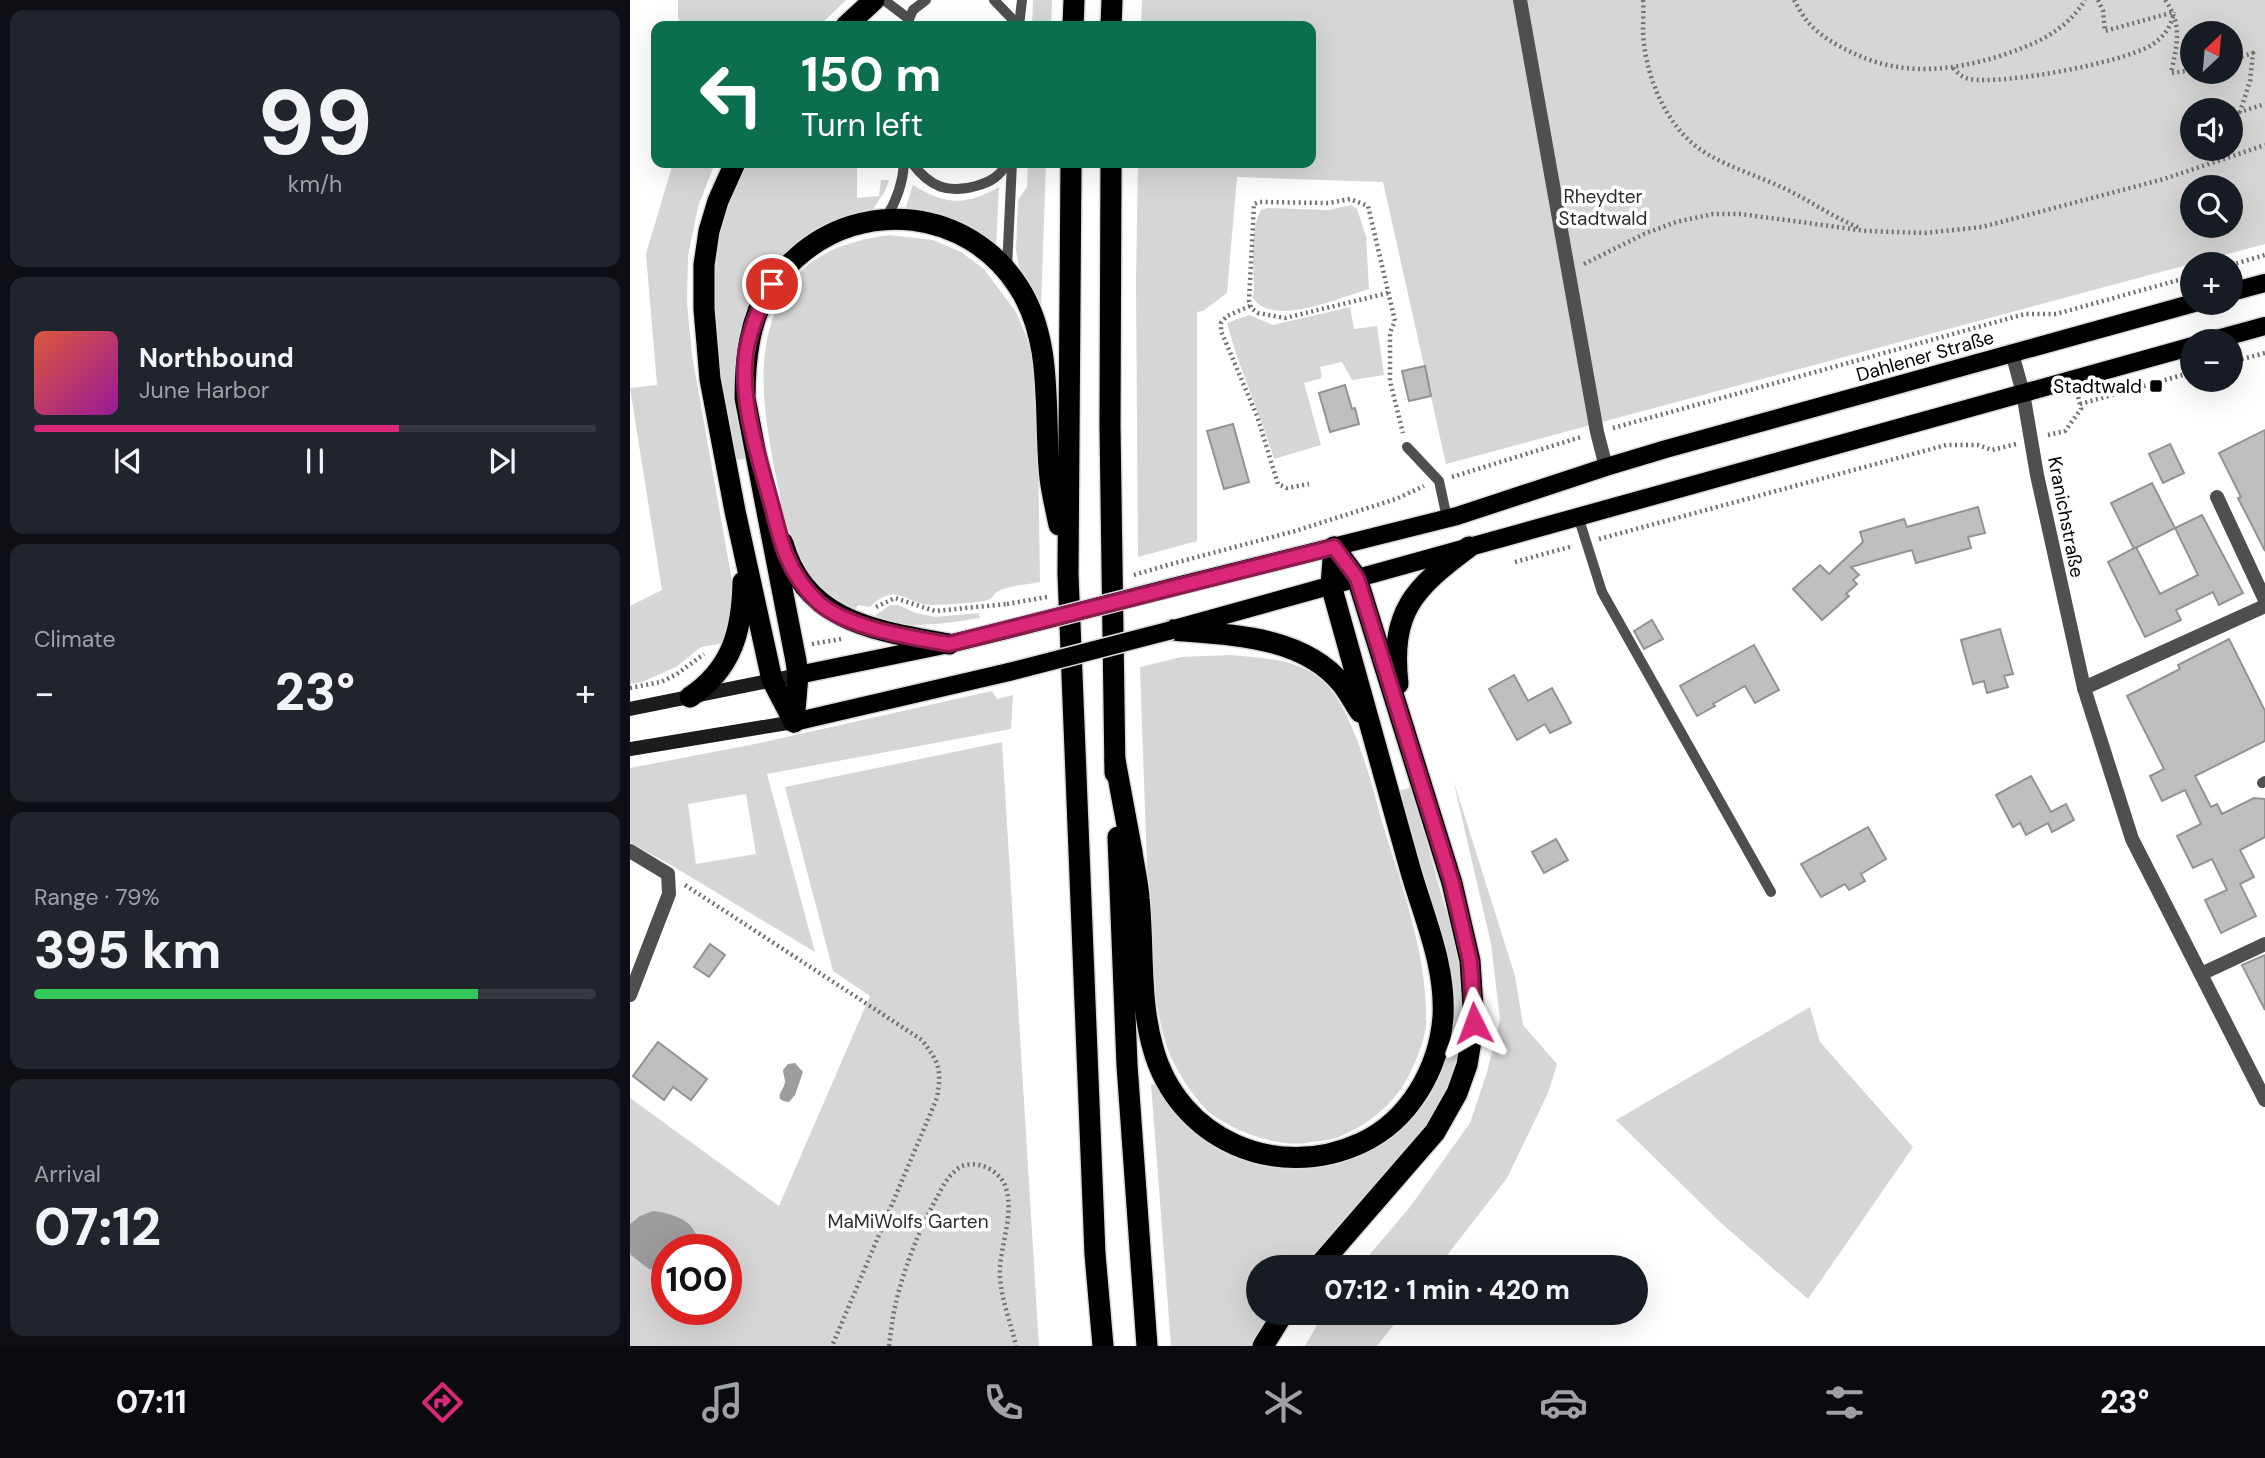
<!DOCTYPE html>
<html lang="en">
<head>
<meta charset="utf-8">
<style>
  :root { --surface:#171b24; --page:#20242c; --text:#f1f3f6; --muted:#9ea1a6; --line:#363941; --accent:#db2777 }
  body { margin:0; font-family:"DM Sans",sans-serif; background:var(--page); color:var(--text); height:100vh; display:flex; flex-direction:column; font-size:26px; white-space:nowrap }
  * { box-sizing:border-box; margin:0 }
  p { font-size:23px; color:var(--muted) }
  .icon { flex:none; width:38px; height:38px; fill:none; stroke:currentColor; stroke-width:2; stroke-linecap:round; stroke-linejoin:round }
  .map { position:relative; flex:1; overflow:hidden }
  .panel { display:flex; flex-direction:column; gap:10px; padding:10px; background:#0d0f14; width:630px }
  .panel>* { flex:none }
  .top-card { position:absolute; left:21px; top:21px; width:665px; height:147px; border-radius:14px; box-shadow:0 7px 28px #0002; background:#0b6e4f; color:#fff; overflow:hidden }
  .needle { width:46px; rotate:26deg }
  .buttons { position:absolute; left:1550px; top:21px; display:grid; gap:14px }
  .buttons a { display:grid; place-items:center; width:63px; height:63px; border-radius:50%; background:var(--surface); box-shadow:0 7px 28px #0002; font-size:35px }
  .speed { position:absolute; left:21px; top:1234px; display:flex; gap:14px; font-size:35px; font-weight:700; text-align:center }
  .speed>* { display:grid; place-content:center; width:91px; height:91px; border-radius:50%; background:var(--surface); box-shadow:0 7px 28px #0002; line-height:1 }
  .speed .limit { border:10px solid #d22; background:#fff; color:#111 }
  .pin { position:absolute; display:grid; place-items:center; width:60px; height:60px; color:#fff; margin:-30px; border:4px solid #fff; border-radius:50%; box-shadow:0 2px 7px #0007 }
  .me { position:absolute; width:77px; margin:-38px; rotate:357deg; stroke-linejoin:round; filter:drop-shadow(0 0 5px #0008) }
  .turn { display:flex; align-items:center; gap:24px; height:147px; padding:0 35px; font-size:32px }
  .turn .icon { width:91px; height:91px; stroke-width:2.5 }
  .turn b { display:block; font-size:49px; line-height:60px }
  .big { font-size:52px; font-weight:800; line-height:1.1 }
  .panel .card { flex:1; display:flex; flex-direction:column; justify-content:center; gap:10px; min-width:0; padding:0 24px; border-radius:14px; background:var(--page) }
  .panel .dial { align-items:center; gap:0 }
  .dial b { font-size:91px; line-height:1 }
  .song { display:flex; align-items:center; gap:21px }
  .cover { width:84px; height:84px; border-radius:10px; background:linear-gradient(135deg,hsl(10 70% 55%),hsl(300 70% 35%)) }
  .played { height:7px; border-radius:4px; background:linear-gradient(90deg,var(--accent) 65%,var(--line) 65%) }
  .keys { display:flex; justify-content:space-around; direction:ltr }
  .heat { display:flex; justify-content:space-between; align-items:center; font-size:38px; direction:ltr }
  .charge { height:10px; border-radius:5px; background:linear-gradient(90deg,#34c759 79%,var(--line) 0) }
  .trip { position:absolute; left:616px; top:1255px; width:402px; height:70px; border-radius:35px; background:var(--surface); box-shadow:0 7px 28px #0002; font-weight:800; line-height:70px; text-align:center }
  .tab-bar { display:flex; height:112px; justify-content:space-around; align-items:center; background:#090b0e; color:var(--muted) }
  .tab-bar .icon { width:49px; height:49px }
  .tab-bar .on { color:var(--accent) }
  .tab-bar b { font-size:32px; color:var(--text) }
  main { display:flex; flex:1; min-height:0 }
  .map>svg:first-child { display:block }
  .green { fill:#d6d6d6; fill-rule:evenodd }
  .water { fill:#9d9d9d }
  .building { fill:#bfbfbf; stroke:#939393; stroke-width:2 }
  .lines { fill:none; stroke-linecap:round; stroke-linejoin:round }
  .primary-casing { stroke:#dbdbdb; stroke-width:21 }
  .motorway-casing { stroke:#dbdbdb; stroke-width:24 }
  .path { stroke:#717171; stroke-width:4.5; stroke-dasharray:2 3.5; stroke-linecap:butt }
  .service { stroke:#4f4f4f; stroke-width:10 }
  .minor { stroke:#4f4f4f; stroke-width:14 }
  .tertiary { stroke:#4f4f4f; stroke-width:14 }
  .secondary { stroke:#1c1c1c; stroke-width:14 }
  .primary { stroke:#000; stroke-width:18 }
  .motorway { stroke:#000; stroke-width:21 }
  .primary-bridge-casing { stroke:#dbdbdb; stroke-width:21; stroke-linecap:butt }
  .path-bridge { stroke:#717171; stroke-width:4.5; stroke-dasharray:2 3.5; stroke-linecap:butt }
  .primary-bridge { stroke:#000; stroke-width:18 }
  .route-casing { stroke:#8e194d; stroke-width:18 }
  .route { stroke:#db2777; stroke-width:12 }
  .poi-dot { fill:#000; stroke:#fff; stroke-width:2.5 }
  .labels { text-anchor:middle; dominant-baseline:central; stroke-width:7; stroke-linejoin:round; paint-order:stroke }
  .park-label { font-size:19px; fill:#2d2d2d; stroke:#fff }
  .street-label { font-size:19px; fill:#000; stroke:#fff }
  .poi-label { font-size:19px; fill:#000; stroke:#fff; text-anchor:end }
</style>
</head>
<body>
<main>
<section class="panel">
<div class="card dial"><b>99</b><p>km/h</p></div>
<div class="card">
<div class="song"><i class="cover"></i><div><b>Northbound</b><p>June Harbor</p></div></div>
<div class="played"></div>
<div class="keys"><svg class="icon" aria-label="previous" viewBox="0 0 24 24"><path d="M18 5L8 12l10 7zM5 5v14"/></svg><svg class="icon" aria-label="pause" viewBox="0 0 24 24"><path d="M8 5v14M16 5v14"/></svg><svg class="icon" aria-label="next" viewBox="0 0 24 24"><path d="M6 5l10 7-10 7zM19 5v14"/></svg></div>
</div>
<div class="card"><p>Climate</p>
<div class="heat"><a>−</a><b class="big">23°</b><a>+</a></div>
</div>
<div class="card"><p>Range · 79%</p><b class="big">395 km</b><div class="charge"></div></div>
<div class="card"><p>Arrival</p><b class="big">07:12</b></div>
</section>
<div class="map">
<svg width="1635" height="1346" viewBox="0 0 1635 1346">
  <rect width="100%" height="100%" fill="#fff"/>
  <g class="green">
    <polygon points="48,0 216,0 189,26 52,26 48,18"/>
    <polygon points="403,0 422,0 421,26 402,26"/>
    <path d="M512 0H1635V244L816 464 753 182 607 177 597 293 573 311 567 312V541L508 557 506 282 508 163H681V26H511ZM1563 33H1601V72H1563ZM1563 110H1601V149H1563ZM1563 187H1601V226H1563Z"/>
    <polygon points="43,163 85,163 68,207 58,256 57,303 62,355 104,592 101,621 94,643 71,647 46,667 12,682 0,684 0,606 32,590 0,388 27,385 16,254"/>
    <polygon points="112,163 227,163 227,198 249,196 251,180 259,180 255,191 243,209 202,223 182,233 161,249 132,284 116,459 106,460 84,339 80,299 87,226"/>
    <polygon points="398,163 416,163 411,308 390,274 386,250 388,200 397,187"/>
    <path d="M283 185C314 205 337 206 369 187L366 247 275 210Z"/>
    <path d="M721 205 727 209 736 236 739 289C711 297 643 328 623 298 626 270 617 236 631 210L638 208 698 210Z"/>
    <path d="M259 235 303 240 331 252 354 269 386 312 397 338 407 381 410 582C397 585 379 585 367 592 364 594 363 597 360 599 352 603 310 605 300 605 274 603 266 581 240 607L228 605 221 615C210 607 195 599 186 589 179 581 165 559 161 548 154 531 152 509 149 491 135 422 117 339 164 279 187 250 224 240 259 235Z"/>
    <path d="M720 307 724 329 747 326 754 375 722 380 712 362 690 367 692 378 674 383 691 445 644 459C630 413 609 369 597 323L619 315 643 325Z"/>
    <path d="M260 605H268L286 613 305 617 349 613 350 618C314 624 278 629 243 620L246 615Z"/>
    <path d="M601 655C633 658 668 659 693 681 723 708 742 785 753 825 773 890 798 956 796 1025 795 1039 787 1058 781 1071 767 1102 738 1126 706 1138 697 1141 686 1141 676 1143 647 1147 603 1131 580 1113 565 1100 543 1066 537 1047 519 990 519 926 517 867 515 801 512 734 510 667L551 657Z"/>
    <path d="M362 691 367 699 383 695 381 729 137 774 185 952 41 865 0 843V768L130 743ZM116 794 126 854 66 864 58 804Z"/>
    <path d="M372 742 409 1346H0V1098L149 1206 240 996 203 971 155 787ZM37 1250H96V1309H37Z"/>
    <polygon points="823,779 885,976 893,1025 927,1064 918,1093 877,1178 808,1267 729,1267 780,1207 840,1123 857,1072 870,1019 861,944"/>
    <polygon points="781,787 835,978 835,1029 823,1081 802,1120 677,1267 628,1267 628,1312 643,1313 622,1346 541,1346 521,1084 527,1085 557,1123 698,1164 724,1158 754,1140 804,1082 813,945 769,791"/>
    <polygon points="1180,1007 1190,1042 1283,1147 1178,1299 1090,1222 986,1120"/>
    <polygon points="694,1313 694,1312 773,1313 747,1346 675,1346"/>
  </g>
  <g class="water">
    <path d="M165 1063 173 1072 165 1095 159 1102C141 1100 154 1091 155 1082 155 1078 153 1074 153 1070L158 1064Z"/>
    <path d="M23 1211C46 1214 70 1222 68 1249L37 1250V1273L19 1269 1 1255 0 1252V1224L10 1216Z"/>
  </g>
  <g class="building">
    <polygon points="795,366 801,396 779,401 772,371"/>
    <polygon points="715,385 722,409 725,408 729,424 700,432 689,393"/>
    <polygon points="603,424 619,482 594,489 577,431"/>
    <polygon points="1635,430 1635,551 1608,498 1611,497 1589,453"/>
    <polygon points="1540,444 1554,473 1533,483 1519,454"/>
    <polygon points="1522,483 1545,528 1504,549 1481,503"/>
    <polygon points="1348,507 1355,533 1338,537 1341,548 1286,563 1282,550 1221,567 1229,575 1223,580 1227,584 1216,594 1219,596 1192,620 1163,589 1190,565 1199,574 1233,542 1230,532 1274,519 1277,527"/>
    <polygon points="1572,515 1613,593 1589,605 1583,592 1546,610 1551,620 1515,637 1478,562 1506,547 1530,594 1568,575 1545,528"/>
    <polygon points="1022,620 1033,639 1014,649 1004,631"/>
    <polygon points="1370,629 1383,674 1374,676 1378,687 1357,693 1354,681 1343,684 1331,640"/>
    <polygon points="1599,639 1635,711 1635,741 1565,776 1581,807 1587,804 1592,814 1624,798 1635,799 1635,837 1610,850 1624,877 1610,884 1626,916 1591,933 1575,900 1597,890 1582,859 1563,868 1547,836 1571,824 1555,790 1532,801 1520,776 1534,769 1497,696 1550,669 1548,665"/>
    <polygon points="1124,645 1149,690 1125,703 1115,686 1083,704 1085,706 1067,716 1050,686"/>
    <polygon points="884,675 898,701 922,688 941,723 920,733 915,724 887,740 859,689"/>
    <polygon points="1401,776 1421,812 1436,804 1444,820 1422,832 1418,823 1396,835 1390,823 1383,827 1366,795"/>
    <polygon points="1238,827 1256,859 1231,874 1235,881 1219,890 1215,884 1191,897 1171,864"/>
    <polygon points="926,839 938,860 914,873 902,852"/>
    <polygon points="80,944 95,955 79,977 64,967"/>
    <polygon points="1635,955 1635,1010 1612,965"/>
    <polygon points="28,1042 77,1079 61,1100 43,1087 34,1100 3,1076"/>
  </g>
  <g class="lines">
    <defs>
      <g id="primary">
        <polyline points="1601,292 1635,283"/>
        <polyline points="1580,341 1635,326"/>
        <polyline points="543,587 827,516 976,467 1036,449 1564,303"/>
        <polyline points="548,628 1563,346"/>
        <polyline points="168,675 319,644 376,630"/>
        <polyline points="164,722 379,672"/>
      </g>
      <g id="motorway">
        <polyline points="216,26 244,0"/>
        <polyline points="443,26 444,0"/>
        <polyline points="481,26 482,0"/>
        <polyline points="105,163 88,201 79,231 74,265 74,309 80,379 105,511 142,680 164,722"/>
        <polyline points="441,163 438,574 465,1254 473,1346"/>
        <polyline points="481,163 480,426 485,773"/>
        <path d="M153 543C175 623 249 631 319 644"/>
        <path d="M542 630C599 635 672 635 712 684 719 693 724 703 730 712"/>
        <path d="M768 684C760 611 784 588 839 547"/>
        <path d="M60 697C102 669 112 631 113 582"/>
        <path d="M164 722 168 675 166 661 115 398C115 359 119 320 141 285 147 275 157 266 166 258 233 197 338 209 388 286 425 342 413 415 420 478 422 494 426 510 429 525"/>
        <path d="M485 760C491 791 496 821 502 852 504 867 508 883 509 898 514 947 509 1000 523 1048 548 1140 647 1182 731 1143 779 1121 809 1069 813 1017 816 964 793 916 779 865 753 772 727 679 701 585L704 547"/>
        <polyline points="488,837 497,1065 517,1346"/>
        <polyline points="688,1267 805,1132 827,1093 837,1065 844,1023 840,961 822,883 727,578 704,547"/>
        <polyline points="633,1346 654,1312"/>
      </g>
    </defs>
    <use href="#primary" class="primary-casing"/>
    <use href="#motorway" class="motorway-casing"/>
    <g class="path">
      <path d="M1013 0C1014 11 1013 22 1013 32 1015 75 1035 125 1071 150 1095 166 1123 174 1149 186 1177 198 1201 217 1230 228"/>
      <path d="M1164 0C1168 7 1173 16 1178 22 1188 34 1204 44 1217 50 1268 77 1319 72 1373 55 1406 44 1436 31 1455 0"/>
      <polyline points="1468,0 1473,11 1475,31 1544,12"/>
      <path d="M1535 0C1553 25 1547 45 1541 73L1563 70"/>
      <polyline points="1601,60 1623,53 1620,81 1610,112 1635,104"/>
      <path d="M1323 68C1328 73 1332 78 1340 79 1374 85 1490 63 1520 46 1533 38 1541 28 1544 12"/>
      <polyline points="954,264 1014,234 1046,222 1083,214 1111,214 1237,231 1295,233 1352,227 1534,179 1635,145"/>
      <polyline points="1601,265 1635,255"/>
      <polyline points="758,293 655,318 628,313 621,308 619,301 624,204 629,202 699,203 720,199 738,206 765,321 760,333 760,381 773,433"/>
      <polyline points="620,306 597,316 591,323 591,331 627,416 648,484 657,488 679,484"/>
      <polyline points="1601,362 1635,353"/>
      <polyline points="1450,404 1563,372"/>
      <polyline points="983,428 1395,314 1426,314 1563,276"/>
      <polyline points="1418,435 1435,431 1451,409 1448,396"/>
      <polyline points="822,477 951,437"/>
      <polyline points="969,539 1316,445 1348,445 1362,450 1386,444"/>
      <polyline points="885,562 943,546"/>
      <polyline points="541,564 665,531 766,499 794,486"/>
      <polyline points="246,607 265,598 305,611 377,604"/>
      <polyline points="182,644 211,639"/>
      <polyline points="0,688 31,682 47,674 74,654"/>
      <path d="M55 885 292 1040C309 1063 312 1069 307 1098L202 1346"/>
      <path d="M259 1346C261 1330 263 1314 267 1298 276 1263 289 1231 306 1199 311 1190 316 1179 324 1172 330 1165 340 1163 349 1165 359 1167 369 1174 374 1183 387 1213 368 1247 370 1278 372 1302 381 1323 386 1346"/>
    </g>
    <g class="service">
      <polyline points="254,0 279,19 279,26"/>
      <polyline points="364,0 389,26"/>
      <polyline points="279,19 283,10 296,0"/>
      <polyline points="389,26 392,0"/>
      <path d="M282 163C300 187 318 194 346 186 361 182 370 176 377 163"/>
      <path d="M256 218C267 200 273 184 274 163"/>
      <polyline points="377,268 382,163"/>
      <polyline points="777,447 809,481 817,518"/>
      <polyline points="948,516 972,592 1141,892"/>
      <polyline points="1632,783 1635,781"/>
    </g>
    <g class="minor">
      <polyline points="890,0 967,432 976,467"/>
      <polyline points="1587,497 1635,600"/>
      <polyline points="1454,688 1635,606"/>
      <polyline points="0,851 38,874 39,894 0,995"/>
      <polyline points="1571,974 1635,944"/>
    </g>
    <polyline class="tertiary" points="1382,353 1393,393 1407,475 1454,688 1502,839 1635,1100"/>
    <g class="secondary">
      <polyline points="0,709 168,675"/>
      <polyline points="0,749 164,722"/>
    </g>
    <use href="#primary" class="primary"/>
    <use href="#motorway" class="motorway"/>
    <defs>
      <g id="primary-bridge">
        <polyline points="376,630 543,587"/>
        <polyline points="379,672 542,630"/>
      </g>
    </defs>
    <use href="#primary-bridge" class="primary-bridge-casing"/>
    <g class="path-bridge">
      <polyline points="504,575 541,564"/>
      <polyline points="377,604 417,597"/>
    </g>
    <use href="#primary-bridge" class="primary-bridge"/>
  </g>
  <g class="lines">
    <defs>
      <path id="route" d="M142 284C130 305 120 329 116 353 110 403 127 451 140 499 145 517 149 537 156 555 163 572 175 590 189 603 220 629 280 637 319 644L704 547 727 578 822 883 840 961 844 1023"/>
    </defs>
    <use href="#route" class="route-casing"/>
    <use href="#route" class="route"/>
  </g>
  <rect class="poi-dot" x="1519" y="379" width="14" height="14" rx="3.5"/>
  <g class="labels">
    <g class="park-label">
      <text x="973" y="196">Rheydter<tspan x="973" dy="22">Stadtwald</tspan></text>
      <text x="278" y="1221">MaMiWolfs Garten</text>
    </g>
    <g class="street-label">
      <text transform="translate(1295 356) rotate(-16)">Dahlener Straße</text>
      <text transform="translate(1436 517) rotate(79)">Kranichstraße</text>
    </g>
    <g class="poi-label">
      <text x="1512" y="386">Stadtwald</text>
    </g>
  </g>
</svg>
<div class="buttons">
<a><svg class="needle" viewBox="-14 -14 28 28"><path d="M0-13l5 13h-10z" fill="#e53935"/><path d="M0 13l5-13h-10z" fill="#9ea1a6"/></svg></a>
<a><svg class="icon" aria-label="sound" viewBox="0 0 24 24"><path d="M4 9h4l5-4v14l-5-4H4zM17 9q2 3 0 6"/></svg></a>
<a><svg class="icon" aria-label="search" viewBox="0 0 24 24"><circle cx="10" cy="10" r="6"/><path d="M15 15l6 6"/></svg></a>
<a>+</a>
<a>−</a>
</div>
<div class="speed"><div class="limit">100</div></div>
<div class="pin" style="left:142px;top:284px;background:#d93025"><svg class="icon" aria-label="arrive" viewBox="0 0 24 24"><path d="M6 21V4h12l-3 4 3 4H6"/></svg></div>
<svg class="me" style="left:844px;top:1023px" viewBox="-20 -20 40 40"><path d="M0-17L14 15 0 8-14 15z" fill="#db2777" stroke="#fff" stroke-width="4"/></svg>
<div class="trip">07:12 · 1 min · 420 m</div>
<div class="top-card">
<div class="turn"><svg class="icon" aria-label="left" viewBox="0 0 24 24"><path d="M17 20v-9H6M10 6l-5 5 5 5"/></svg><div><b>150 m</b>Turn left</div></div>
</div>
</div>
</main>
<nav class="tab-bar">
<b>07:11</b>
<svg class="icon on" aria-label="directions" viewBox="0 0 24 24"><path d="M12 3l9 9-9 9-9-9zM9 14v-3h6M13 9l2 2-2 2"/></svg>
<svg class="icon" aria-label="music" viewBox="0 0 24 24"><path d="M9 18V5l10-2v13"/><circle cx="6" cy="18" r="3"/><circle cx="16" cy="16" r="3"/></svg>
<svg class="icon" aria-label="phone" viewBox="0 0 24 24"><path d="M5 4h4l2 5-3 2q2 4 5 5l2-3 5 2v4C11 20 4 13 5 4z"/></svg>
<svg class="icon" aria-label="climate" viewBox="0 0 24 24"><path d="M12 3v18M4 7l16 10M4 17L20 7"/></svg>
<svg class="icon" aria-label="car" viewBox="0 0 24 24"><path d="M5 17H2v-5l4-1 3-4h7l3 4 3 1v5h-3M9 17h6M6 11h13"/><circle cx="7" cy="17" r="2"/><circle cx="17" cy="17" r="2"/></svg>
<svg class="icon" aria-label="filters" viewBox="0 0 24 24"><path d="M4 7h16M4 17h16"/><circle cx="9" cy="7" r="2"/><circle cx="15" cy="17" r="2"/></svg>
<b>23°</b>
</nav>
</body>
</html>
